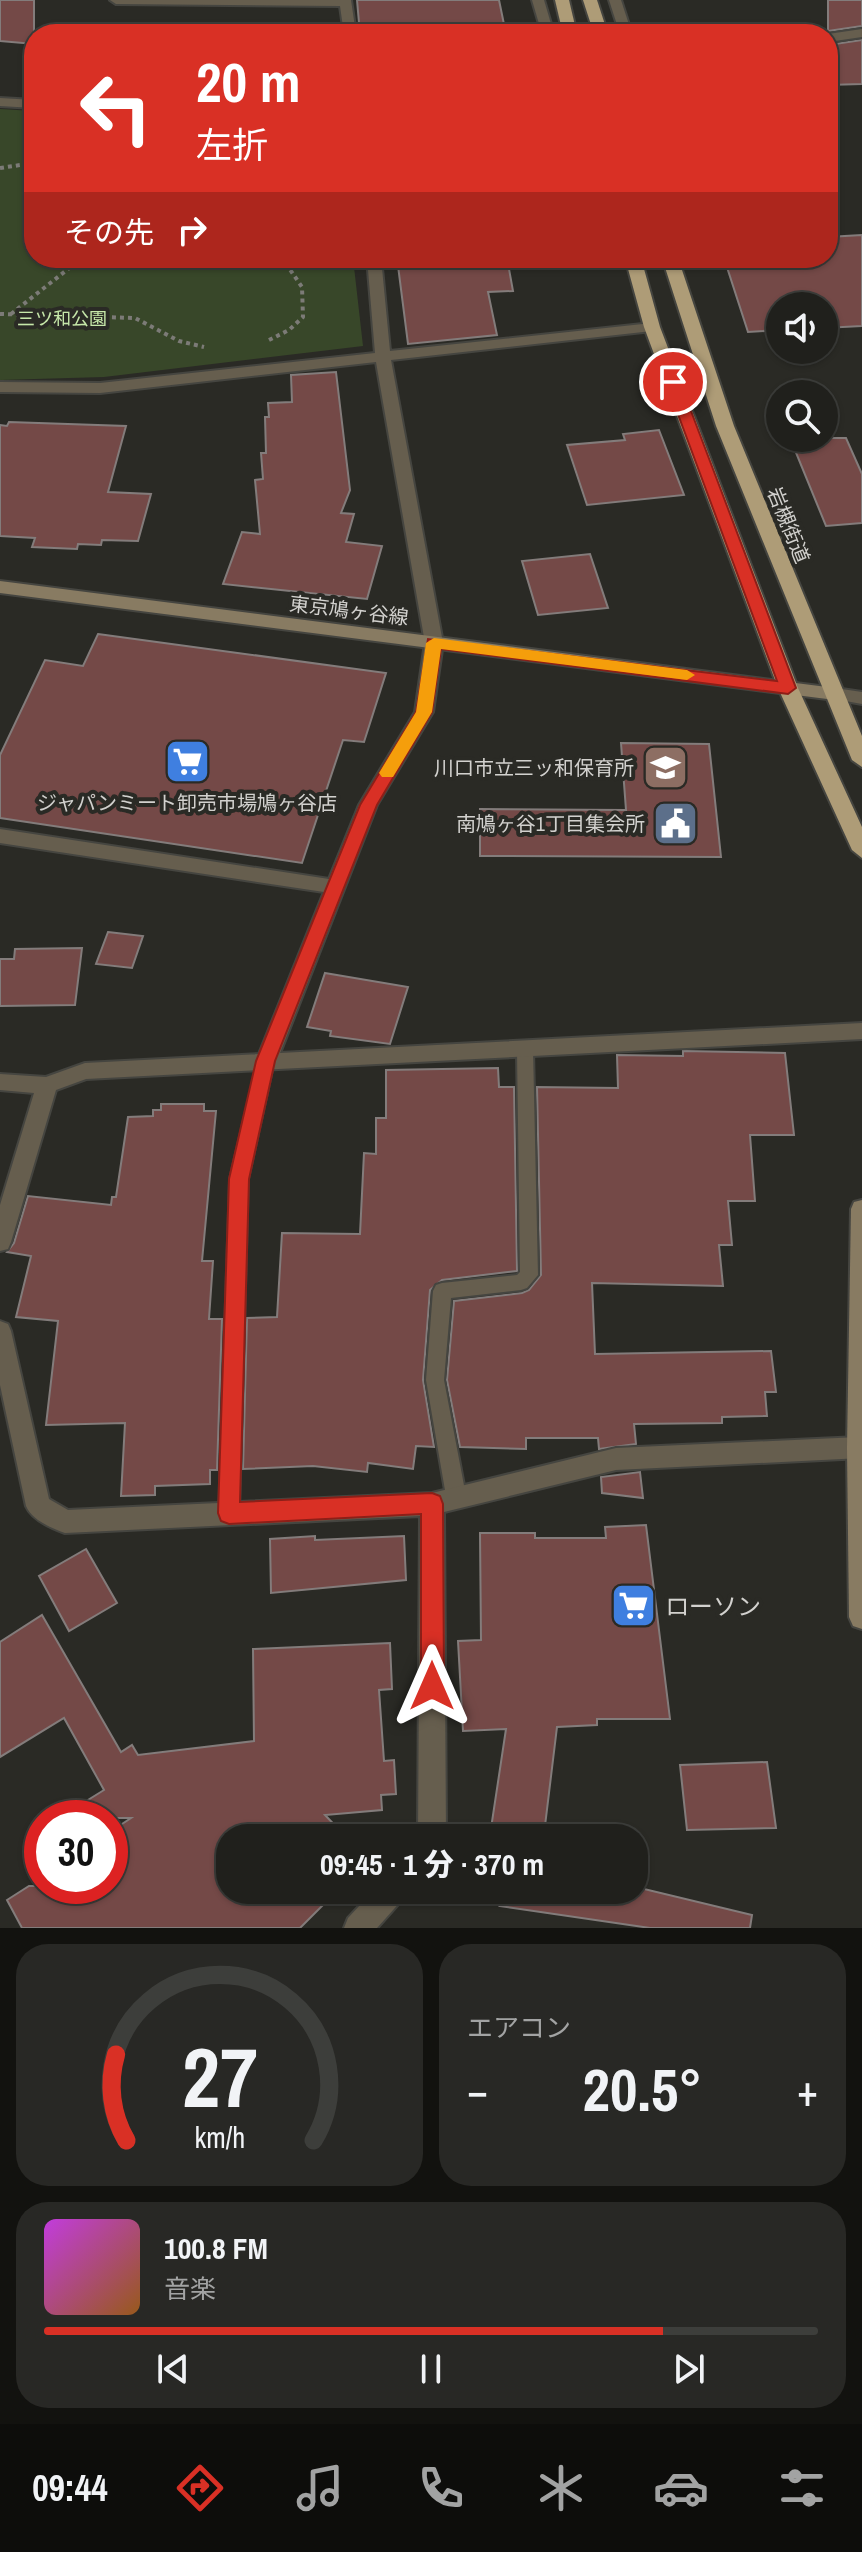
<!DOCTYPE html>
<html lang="ja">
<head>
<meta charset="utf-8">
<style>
  :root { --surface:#20201c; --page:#282825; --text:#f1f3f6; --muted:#a2a3a3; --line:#3d3e3b; --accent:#d93025 }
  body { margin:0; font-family:"Archivo Narrow","Noto Sans JP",sans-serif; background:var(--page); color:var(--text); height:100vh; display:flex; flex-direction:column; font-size:30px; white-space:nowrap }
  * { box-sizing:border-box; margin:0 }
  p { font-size:26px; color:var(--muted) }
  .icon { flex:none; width:44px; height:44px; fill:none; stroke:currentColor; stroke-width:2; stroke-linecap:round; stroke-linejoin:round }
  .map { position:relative; height:1928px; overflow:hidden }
  .panel { display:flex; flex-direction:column; gap:16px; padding:16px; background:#12120f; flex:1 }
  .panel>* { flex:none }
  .guide { position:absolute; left:24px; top:24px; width:814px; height:244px; border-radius:32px; box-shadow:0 2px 6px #0004,0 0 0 2px var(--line); background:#d93025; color:#fff; overflow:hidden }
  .fabs { position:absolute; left:766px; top:292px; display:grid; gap:16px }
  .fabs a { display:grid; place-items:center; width:72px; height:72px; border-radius:50%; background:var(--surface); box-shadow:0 2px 6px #0004,0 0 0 2px var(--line); font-size:40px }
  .speed { position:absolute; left:24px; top:1800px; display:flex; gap:16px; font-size:40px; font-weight:700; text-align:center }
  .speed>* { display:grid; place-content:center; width:104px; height:104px; border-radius:50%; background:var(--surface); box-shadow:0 2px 6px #0004,0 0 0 2px var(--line); line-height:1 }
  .speed .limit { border:12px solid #d22; background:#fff; color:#111 }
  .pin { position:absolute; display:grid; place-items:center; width:68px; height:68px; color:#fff; margin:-34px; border:4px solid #fff; border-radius:50%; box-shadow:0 2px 8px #0007 }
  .me { position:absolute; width:88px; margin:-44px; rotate:0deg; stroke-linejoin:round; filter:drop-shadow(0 0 6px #0008) }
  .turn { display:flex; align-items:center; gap:28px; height:168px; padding:0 40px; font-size:36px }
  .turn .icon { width:104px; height:104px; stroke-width:2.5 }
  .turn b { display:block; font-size:56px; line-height:68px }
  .then { display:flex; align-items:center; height:76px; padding:0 40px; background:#0003; gap:16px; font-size:30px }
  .big { font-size:60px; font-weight:800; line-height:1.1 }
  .panel .card { flex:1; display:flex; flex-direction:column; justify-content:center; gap:12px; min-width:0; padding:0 28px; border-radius:32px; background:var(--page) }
  .panel .dial { align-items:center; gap:0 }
  .dial svg { height:208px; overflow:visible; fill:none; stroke:var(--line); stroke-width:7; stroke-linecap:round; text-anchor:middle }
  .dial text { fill:var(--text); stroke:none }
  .song { display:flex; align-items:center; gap:24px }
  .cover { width:96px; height:96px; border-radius:12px; background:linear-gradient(135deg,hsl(290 70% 55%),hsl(30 70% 35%)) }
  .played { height:8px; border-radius:4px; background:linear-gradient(90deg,var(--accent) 80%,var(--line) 80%) }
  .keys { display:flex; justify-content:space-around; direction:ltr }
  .heat { display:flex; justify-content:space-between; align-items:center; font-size:44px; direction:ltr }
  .panel .tiles { flex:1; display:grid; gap:16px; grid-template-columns:1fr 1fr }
  .card:last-child { grid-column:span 2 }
  .trip { position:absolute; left:216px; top:1824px; width:432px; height:80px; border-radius:32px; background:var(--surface); box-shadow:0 2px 6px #0004,0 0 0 2px var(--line); font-weight:800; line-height:80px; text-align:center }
  .tab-bar { display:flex; height:128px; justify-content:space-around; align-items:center; background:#0d0d0b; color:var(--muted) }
  .tab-bar .icon { width:56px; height:56px }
  .tab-bar .active { color:var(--accent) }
  .tab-bar b { font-size:36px; color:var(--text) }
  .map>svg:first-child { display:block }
  .green { fill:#384729 }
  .building { fill:#744947; stroke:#837c7b; stroke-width:2 }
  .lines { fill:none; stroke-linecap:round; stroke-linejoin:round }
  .service-casing { stroke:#454540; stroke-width:4 }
  .minor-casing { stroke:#454540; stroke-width:4 }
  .tertiary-casing { stroke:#454540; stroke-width:4 }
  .secondary-casing { stroke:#454540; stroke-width:4 }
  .trunk-casing { stroke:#454540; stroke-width:4 }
  .path { stroke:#7c7b77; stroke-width:4; stroke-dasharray:4 4; stroke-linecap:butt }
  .service { fill:#665e4e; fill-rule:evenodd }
  .minor { fill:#665e4e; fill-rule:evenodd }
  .tertiary { fill:#665e4e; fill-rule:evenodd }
  .secondary { fill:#887b62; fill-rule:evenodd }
  .trunk { fill:#ae9c77; fill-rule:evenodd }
  .route { fill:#d93025; stroke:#8d1f18; stroke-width:2 }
  .slow { fill:#f59e0b }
  .labels { text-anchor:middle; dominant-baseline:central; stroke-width:8; stroke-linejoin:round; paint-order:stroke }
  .far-park-label { font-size:18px; fill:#c6e7a9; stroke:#2a2a25 }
  .street-label { font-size:20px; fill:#d2d1ce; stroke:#2a2a25 }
  .poi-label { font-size:20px; fill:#d2d1ce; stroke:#2a2a25; text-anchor:end }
  .near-poi-label { font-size:24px; fill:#d2d1ce; stroke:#2a2a25; text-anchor:start }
</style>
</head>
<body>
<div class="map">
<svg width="862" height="1928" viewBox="0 0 862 1928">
  <rect width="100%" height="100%" fill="#2a2a25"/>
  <polygon class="green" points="0,109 34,111 34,258 353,258 363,346 104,377 0,380"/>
  <g class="building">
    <polygon points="0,0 34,0 34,44 0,41"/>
    <polygon points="357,0 499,0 506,34 360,34"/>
    <polygon points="828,0 862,0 862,26 828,31"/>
    <polygon points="862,40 862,84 828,85 828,45"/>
    <polygon points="862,235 862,326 824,328 824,306 780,306 780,330 748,332 724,258 828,258 828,237"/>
    <polygon points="397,258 507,258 513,291 488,292 497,335 408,344"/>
    <polygon points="336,372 350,490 341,513 354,514 346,542 382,546 367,599 223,584 242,532 260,534 255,480 263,479 261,453 266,453 265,417 269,417 268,403 292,402 291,375"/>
    <polygon points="9,422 126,426 108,492 151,494 138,541 102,540 101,545 78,544 77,549 32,547 35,538 0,536 0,425 7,426"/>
    <polygon points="659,430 684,495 587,505 567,445 625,440 623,434"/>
    <polygon points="790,438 846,438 862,474 862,523 826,526"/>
    <polygon points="590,554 608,608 538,615 522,561"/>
    <polygon points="98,634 386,673 364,742 343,740 302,863 0,818 0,755 45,660 83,666"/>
    <polygon points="621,743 709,744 721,857 480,856 480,809 626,810"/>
    <polygon points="108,932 143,936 132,968 96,964"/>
    <polygon points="82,948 75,1005 0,1006 0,959 14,959 15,949"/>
    <polygon points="325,973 408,987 390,1044 330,1036 331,1031 307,1027"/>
    <polygon points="683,1051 785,1053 794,1135 750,1135 755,1201 728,1201 732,1245 719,1245 723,1286 592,1283 595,1354 771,1351 776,1392 765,1392 767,1416 722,1417 722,1423 634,1424 636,1444 599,1449 598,1438 526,1438 526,1449 460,1447 447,1380 454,1301 522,1293 529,1290 541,1275 537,1087 618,1088 617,1055 683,1056"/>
    <polygon points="498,1068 499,1087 514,1087 517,1271 442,1280 430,1290 423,1380 434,1447 416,1446 413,1469 368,1463 367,1472 313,1466 243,1469 247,1318 277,1317 282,1233 360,1234 364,1153 376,1154 376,1118 386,1118 386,1070"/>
    <polygon points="161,1104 204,1104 204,1111 216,1111 202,1261 213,1261 209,1319 222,1319 217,1470 210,1470 210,1484 155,1486 155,1495 121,1496 125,1423 46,1425 58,1321 16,1317 31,1256 7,1252 14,1243 28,1196 111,1205 112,1197 116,1197 128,1117 153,1116 153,1110 161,1110"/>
    <polygon points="640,1472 643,1498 602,1493 601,1477"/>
    <polygon points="646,1525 670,1719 597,1719 597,1725 557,1727 544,1834 490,1835 506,1729 463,1731 458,1641 481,1640 480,1533 535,1533 535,1538 606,1538 605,1527"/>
    <polygon points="315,1536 315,1540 404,1536 406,1580 271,1593 270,1539"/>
    <polygon points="86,1549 117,1603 69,1631 39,1576"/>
    <polygon points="42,1615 121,1752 132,1745 138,1755 254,1741 253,1649 390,1643 392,1689 379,1690 384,1761 394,1760 396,1794 381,1795 382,1810 325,1815 347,1838 230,1838 230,1890 338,1890 300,1928 22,1928 7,1900 29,1886 110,1886 110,1832 131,1818 59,1818 104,1790 64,1718 0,1757 0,1642"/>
    <polygon points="767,1762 776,1828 687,1830 680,1765"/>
    <polygon points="634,1874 645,1877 644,1889 752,1915 750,1928 650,1928 500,1906 514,1890 634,1890"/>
  </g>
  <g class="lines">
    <defs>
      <g id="service">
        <polygon points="525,1043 531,1045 533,1050 538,1275 527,1288 521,1290 451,1298 444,1380 466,1496 463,1502 456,1505 449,1502 446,1496 426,1380 433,1291 436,1285 442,1283 517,1275 520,1272 517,1050 519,1045"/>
        <polygon points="266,1054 272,1056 274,1061 248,1179 239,1513 236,1519 229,1522 222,1519 219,1513 230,1179 258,1061 260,1056"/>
      </g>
      <g id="minor">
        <polygon points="110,0 351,0 356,34 344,34 340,6 116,4"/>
        <polygon points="532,0 544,0 554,34 542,34"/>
        <polygon points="609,0 621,0 632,34 620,34"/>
        <polygon points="862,29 862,37 828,42 828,34"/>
        <polygon points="367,258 381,258 390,351 652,323 659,327 652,331 391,360 443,643 433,712 377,805 280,1053 862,1023 862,1039 86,1079 56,1090 11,1242 8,1249 0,1251 0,1205 34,1093 0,1090 0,1074 46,1077 85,1063 259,1054 324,892 0,843 0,829 329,879 359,805 415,712 425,643 376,362 100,393 0,392 0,382 100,383 375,353"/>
        <path d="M0 1321 8 1324 11 1331 49 1499 68 1510 432 1493 616 1448 859 1437 862 1438V1458L616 1470 444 1512 446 1838H418L420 1516 65 1533C51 1528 32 1520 26 1506L0 1385Z"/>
        <polygon points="374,1890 406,1890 402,1900 377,1928 344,1928 348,1918"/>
      </g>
      <g id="tertiary">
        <polygon points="0,98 34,100 34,108 0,106"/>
        <polygon points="835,688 862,692 862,704 829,698 826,694"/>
      </g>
      <g id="secondary">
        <polygon points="0,581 835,688 844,694 835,700 0,593"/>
        <polygon points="862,1200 862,1629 853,1626 849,1617 847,1448 851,1209 854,1202"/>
      </g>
      <g id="trunk">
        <polygon points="555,0 569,0 577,34 563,34"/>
        <polygon points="583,0 597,0 608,34 594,34"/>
        <polygon points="625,258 641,258 660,327 798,688 862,827 862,858 852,850 778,688 644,327"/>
        <polygon points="662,258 678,258 734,426 862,736 862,767 852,760 716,426"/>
      </g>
    </defs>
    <use href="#service" class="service-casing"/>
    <use href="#minor" class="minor-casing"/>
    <use href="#tertiary" class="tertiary-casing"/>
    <use href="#secondary" class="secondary-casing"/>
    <use href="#trunk" class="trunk-casing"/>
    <g class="path">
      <polyline points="0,168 34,163"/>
      <polyline points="0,314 135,318 179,341 204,347"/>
      <polyline points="11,314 82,258"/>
      <polyline points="269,340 289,330 303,317 302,287 282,258"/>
    </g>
    <use href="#service" class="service"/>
    <use href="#minor" class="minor"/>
    <use href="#tertiary" class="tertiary"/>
    <use href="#secondary" class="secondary"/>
    <use href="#trunk" class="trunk"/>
  </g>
  <polygon class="route" points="668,379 680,382 796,688 788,694 441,649 432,712 377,805 275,1061 249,1179 240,1502 432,1493 440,1496 443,1504 444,1686 441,1694 432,1698 424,1694 421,1686 421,1514 229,1524 221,1521 218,1513 229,1179 256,1061 360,805 416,712 428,639 777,681 666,382"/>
  <polygon class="slow" points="434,638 687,670 695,675 687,680 441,649 432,712 393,777 382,777 379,773 416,712 426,643"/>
  <defs>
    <symbol id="supermarket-square" viewBox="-11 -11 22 22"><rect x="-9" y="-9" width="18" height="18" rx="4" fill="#3f7fe0" stroke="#2a2a25"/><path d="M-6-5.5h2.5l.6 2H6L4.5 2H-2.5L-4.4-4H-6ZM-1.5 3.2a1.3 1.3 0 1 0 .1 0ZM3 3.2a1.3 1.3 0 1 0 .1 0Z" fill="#fff"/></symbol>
    <symbol id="school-square" viewBox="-11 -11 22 22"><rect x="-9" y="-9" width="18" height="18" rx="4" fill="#8d6e63" stroke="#2a2a25"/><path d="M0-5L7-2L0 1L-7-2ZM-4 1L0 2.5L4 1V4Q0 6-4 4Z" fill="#fff"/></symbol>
    <symbol id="civic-square" viewBox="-11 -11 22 22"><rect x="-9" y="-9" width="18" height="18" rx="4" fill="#5c6f8a" stroke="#2a2a25"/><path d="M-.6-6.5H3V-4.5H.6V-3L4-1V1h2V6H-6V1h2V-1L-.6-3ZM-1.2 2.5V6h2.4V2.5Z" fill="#fff"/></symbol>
  </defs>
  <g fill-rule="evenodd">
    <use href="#supermarket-square" x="162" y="736" width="51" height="51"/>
    <use href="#school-square" x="640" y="742" width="51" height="51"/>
    <use href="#civic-square" x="650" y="798" width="51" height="51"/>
    <use href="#supermarket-square" x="608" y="1580" width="51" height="51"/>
  </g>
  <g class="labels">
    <g class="far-park-label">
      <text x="62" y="318">三ツ和公園</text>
    </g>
    <g class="street-label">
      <text transform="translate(789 525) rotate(68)">岩槻街道</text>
      <text transform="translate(349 610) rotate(7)">東京鳩ヶ谷線</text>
    </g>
    <g class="poi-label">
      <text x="634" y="767">川口市立三ッ和保育所</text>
      <text x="187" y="802" text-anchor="middle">ジャパンミート卸売市場鳩ヶ谷店</text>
      <text x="645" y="823">南鳩ヶ谷1丁目集会所</text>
    </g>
    <g class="near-poi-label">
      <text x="665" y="1606">ローソン</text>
    </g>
  </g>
</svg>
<div class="fabs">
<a><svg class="icon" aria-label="sound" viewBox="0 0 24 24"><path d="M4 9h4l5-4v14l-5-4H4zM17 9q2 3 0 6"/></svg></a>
<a><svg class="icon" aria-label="search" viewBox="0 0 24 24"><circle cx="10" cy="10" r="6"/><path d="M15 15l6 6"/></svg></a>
</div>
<div class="speed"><div class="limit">30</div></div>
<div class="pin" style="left:673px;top:382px;background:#d93025"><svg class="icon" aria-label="arrive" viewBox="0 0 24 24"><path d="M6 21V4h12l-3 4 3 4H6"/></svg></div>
<svg class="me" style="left:432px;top:1686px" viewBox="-20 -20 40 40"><path d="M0-17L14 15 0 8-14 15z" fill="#d93025" stroke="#fff" stroke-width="4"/></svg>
<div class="trip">09:45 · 1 分 · 370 m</div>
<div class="guide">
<div class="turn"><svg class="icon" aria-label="left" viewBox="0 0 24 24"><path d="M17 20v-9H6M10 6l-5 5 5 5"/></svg><div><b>20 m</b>左折</div></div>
<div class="then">その先<svg class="icon" aria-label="right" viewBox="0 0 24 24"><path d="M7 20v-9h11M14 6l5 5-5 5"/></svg></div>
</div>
</div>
<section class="panel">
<div class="tiles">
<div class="card dial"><svg viewBox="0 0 100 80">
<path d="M14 69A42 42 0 1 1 86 69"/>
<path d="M14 69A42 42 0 0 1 10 36" stroke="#d93025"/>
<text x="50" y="56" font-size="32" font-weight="700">27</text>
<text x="50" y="72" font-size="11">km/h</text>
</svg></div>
<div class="card"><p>エアコン</p>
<div class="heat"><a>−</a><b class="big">20.5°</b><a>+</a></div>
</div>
<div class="card">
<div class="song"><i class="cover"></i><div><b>100.8 FM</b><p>音楽</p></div></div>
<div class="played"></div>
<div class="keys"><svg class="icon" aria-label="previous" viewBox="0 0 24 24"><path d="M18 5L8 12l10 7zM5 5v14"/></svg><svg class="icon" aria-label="pause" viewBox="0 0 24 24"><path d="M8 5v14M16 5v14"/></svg><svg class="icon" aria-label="next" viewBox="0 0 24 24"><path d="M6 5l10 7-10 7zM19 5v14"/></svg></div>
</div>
</div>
</section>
<nav class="tab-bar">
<b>09:44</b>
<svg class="icon active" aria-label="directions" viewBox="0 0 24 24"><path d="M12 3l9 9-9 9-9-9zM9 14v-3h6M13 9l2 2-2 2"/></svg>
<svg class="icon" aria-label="music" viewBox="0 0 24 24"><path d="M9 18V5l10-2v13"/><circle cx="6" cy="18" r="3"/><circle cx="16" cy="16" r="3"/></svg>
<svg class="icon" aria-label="phone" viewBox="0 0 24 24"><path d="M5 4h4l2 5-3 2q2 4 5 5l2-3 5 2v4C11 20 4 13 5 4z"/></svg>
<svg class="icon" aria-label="climate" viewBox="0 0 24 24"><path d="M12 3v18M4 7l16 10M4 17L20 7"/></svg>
<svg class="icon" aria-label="car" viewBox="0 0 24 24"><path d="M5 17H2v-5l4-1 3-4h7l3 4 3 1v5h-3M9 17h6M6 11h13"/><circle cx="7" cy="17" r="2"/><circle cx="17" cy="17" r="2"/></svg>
<svg class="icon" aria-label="filters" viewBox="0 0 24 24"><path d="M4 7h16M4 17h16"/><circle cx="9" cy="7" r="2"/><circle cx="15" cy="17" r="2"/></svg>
</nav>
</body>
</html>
